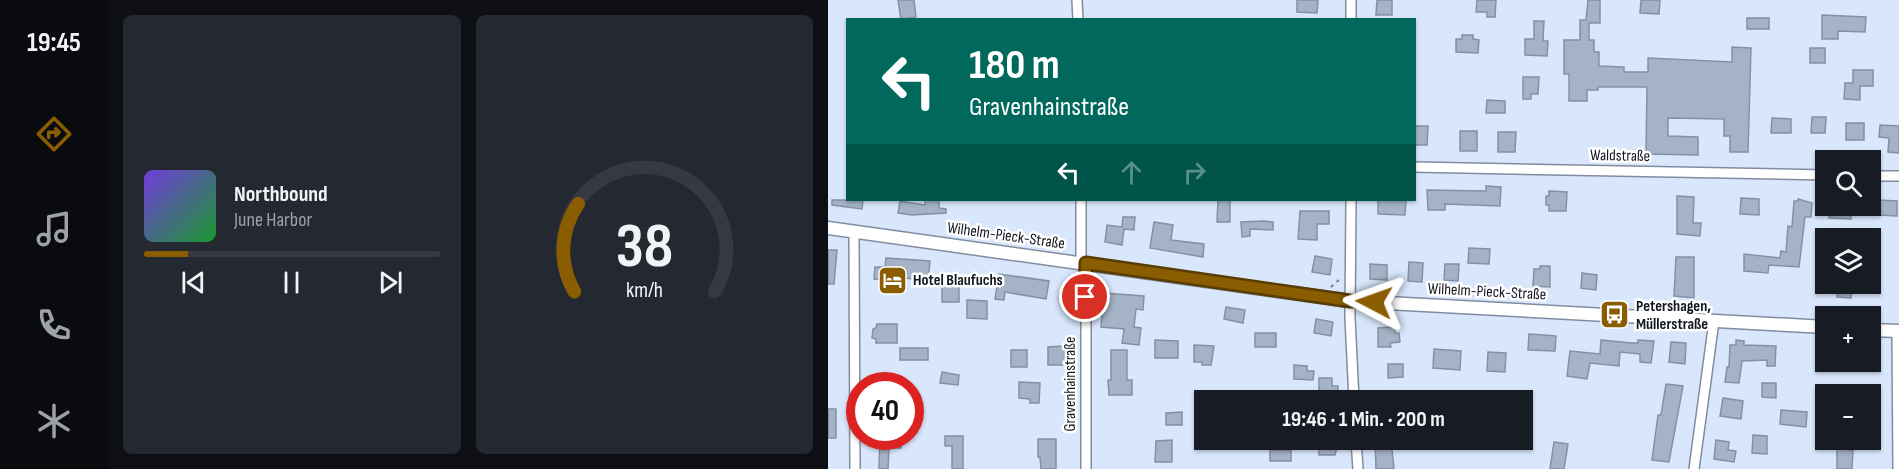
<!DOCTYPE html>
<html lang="de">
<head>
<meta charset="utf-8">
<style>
  :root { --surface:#171b24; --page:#242831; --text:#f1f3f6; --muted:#9ea1a6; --line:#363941; --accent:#8a5e00 }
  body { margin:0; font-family:"Sofia Sans Condensed",sans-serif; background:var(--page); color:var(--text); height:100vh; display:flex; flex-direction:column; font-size:22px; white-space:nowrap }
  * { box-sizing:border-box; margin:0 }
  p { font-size:20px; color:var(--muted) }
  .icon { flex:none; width:33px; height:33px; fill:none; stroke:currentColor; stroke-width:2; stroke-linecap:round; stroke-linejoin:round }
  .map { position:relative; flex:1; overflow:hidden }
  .details { display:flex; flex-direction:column; gap:15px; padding:15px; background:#0d0f14; width:720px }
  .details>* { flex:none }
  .banner { position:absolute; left:18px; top:18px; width:570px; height:183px; border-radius:0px; box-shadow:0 2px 4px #0004; background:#00695c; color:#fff; overflow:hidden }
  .tools { position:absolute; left:987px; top:150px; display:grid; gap:12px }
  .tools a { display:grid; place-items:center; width:66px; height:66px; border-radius:0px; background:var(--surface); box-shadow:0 2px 4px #0004; font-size:30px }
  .speed { position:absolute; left:18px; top:372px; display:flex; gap:12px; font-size:30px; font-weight:700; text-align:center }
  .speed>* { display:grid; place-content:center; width:78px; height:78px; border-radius:50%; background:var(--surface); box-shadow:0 2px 4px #0004; line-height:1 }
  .speed .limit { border:9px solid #d22; background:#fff; color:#111 }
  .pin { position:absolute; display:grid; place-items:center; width:51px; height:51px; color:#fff; margin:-26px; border:3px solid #fff; border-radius:50%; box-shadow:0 2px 6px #0007 }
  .me { position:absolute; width:66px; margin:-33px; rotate:274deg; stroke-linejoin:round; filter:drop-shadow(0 0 4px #0008) }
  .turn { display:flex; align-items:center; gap:21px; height:126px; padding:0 24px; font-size:27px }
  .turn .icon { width:78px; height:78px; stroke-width:2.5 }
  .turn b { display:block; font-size:42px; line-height:51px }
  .lanes { display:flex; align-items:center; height:57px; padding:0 24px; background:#0003; justify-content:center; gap:30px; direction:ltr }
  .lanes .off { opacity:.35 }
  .details .card { flex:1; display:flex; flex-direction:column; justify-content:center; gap:9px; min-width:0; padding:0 21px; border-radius:9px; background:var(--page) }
  .details .dial { align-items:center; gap:0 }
  .dial svg { height:156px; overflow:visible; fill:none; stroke:var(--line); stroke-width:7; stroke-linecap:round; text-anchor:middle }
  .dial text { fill:var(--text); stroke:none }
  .song { display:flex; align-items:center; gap:18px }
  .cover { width:72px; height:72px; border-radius:9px; background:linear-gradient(135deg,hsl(260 70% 55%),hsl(130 70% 35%)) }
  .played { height:6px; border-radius:3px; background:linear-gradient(90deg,var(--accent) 15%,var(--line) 15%) }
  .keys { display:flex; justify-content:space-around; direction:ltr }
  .details .tiles { flex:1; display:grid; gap:15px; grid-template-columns:repeat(2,1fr) }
  .trip { position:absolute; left:366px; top:390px; width:339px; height:60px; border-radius:0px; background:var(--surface); box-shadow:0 2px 4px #0004; font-weight:700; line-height:60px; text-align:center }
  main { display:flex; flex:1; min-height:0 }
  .tab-bar { display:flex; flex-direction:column; width:108px; justify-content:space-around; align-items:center; background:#090b0e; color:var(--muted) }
  .tab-bar .icon { width:42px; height:42px }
  .tab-bar .active { color:var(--accent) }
  .tab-bar b { font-size:27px; color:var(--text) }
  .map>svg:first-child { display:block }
  .building { fill:#a5b3c6; stroke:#8491a4; stroke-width:1.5 }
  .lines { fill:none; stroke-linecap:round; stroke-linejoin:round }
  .minor-casing { stroke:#808c9f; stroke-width:12 }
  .tertiary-casing { stroke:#808c9f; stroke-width:15 }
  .path { stroke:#747d8b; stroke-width:2; stroke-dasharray:3 4.5; stroke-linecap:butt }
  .minor { stroke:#fff; stroke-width:9 }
  .tertiary { stroke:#fff; stroke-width:12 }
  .route-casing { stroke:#5a3d00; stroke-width:15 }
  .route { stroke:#8a5e00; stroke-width:10 }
  .labels { text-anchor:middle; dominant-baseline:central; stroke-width:5; stroke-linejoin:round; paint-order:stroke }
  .street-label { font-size:16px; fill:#12161d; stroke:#fff }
  .poi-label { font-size:16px; font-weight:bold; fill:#12161d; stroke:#fff; text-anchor:start }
</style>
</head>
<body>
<main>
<nav class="tab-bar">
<b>19:45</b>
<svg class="icon active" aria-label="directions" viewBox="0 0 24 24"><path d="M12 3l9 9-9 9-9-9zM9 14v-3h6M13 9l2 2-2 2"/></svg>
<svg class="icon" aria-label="music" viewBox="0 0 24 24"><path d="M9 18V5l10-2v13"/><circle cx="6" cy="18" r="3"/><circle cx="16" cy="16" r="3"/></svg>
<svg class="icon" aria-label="phone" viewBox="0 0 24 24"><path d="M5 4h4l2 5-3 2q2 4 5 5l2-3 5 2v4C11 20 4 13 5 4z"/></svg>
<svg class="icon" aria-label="climate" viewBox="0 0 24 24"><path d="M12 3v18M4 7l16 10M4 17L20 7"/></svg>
</nav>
<section class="details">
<div class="tiles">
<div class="card">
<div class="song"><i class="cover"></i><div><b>Northbound</b><p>June Harbor</p></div></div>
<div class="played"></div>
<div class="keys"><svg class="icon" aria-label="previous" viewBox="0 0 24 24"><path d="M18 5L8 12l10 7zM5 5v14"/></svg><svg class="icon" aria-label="pause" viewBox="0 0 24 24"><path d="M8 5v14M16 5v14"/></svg><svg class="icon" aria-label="next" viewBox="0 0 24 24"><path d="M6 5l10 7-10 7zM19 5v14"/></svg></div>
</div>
<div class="card dial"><svg viewBox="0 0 100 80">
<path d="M14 69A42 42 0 1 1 86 69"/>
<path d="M14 69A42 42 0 0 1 16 24" stroke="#8a5e00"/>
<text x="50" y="56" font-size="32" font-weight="700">38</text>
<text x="50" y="72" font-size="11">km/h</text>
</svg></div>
</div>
</section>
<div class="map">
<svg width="1071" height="469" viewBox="0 0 1071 469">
  <rect width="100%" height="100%" fill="#d9e7fc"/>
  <g class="building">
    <polygon points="70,0 86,0 88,17 73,20"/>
    <polygon points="469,0 490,0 489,13 469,12"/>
    <polygon points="549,0 564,0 564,15 548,15"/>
    <polygon points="649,0 668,0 667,17 659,17 659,12 648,12"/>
    <polygon points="760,0 772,0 772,23 761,23 761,40 766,40 766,52 771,52 771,66 796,67 796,72 820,72 820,58 904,62 904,47 923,48 920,152 902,152 902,136 896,136 896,119 840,118 840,136 870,137 870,155 818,154 819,87 770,87 770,90 759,90 759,101 741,101 741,74 736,74 736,40 752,40 752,20 758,20"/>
    <polygon points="813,0 832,0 831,14 812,13"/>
    <polygon points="994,15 1038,17 1037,32 1010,31 1010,39 994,39"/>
    <rect x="919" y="18" width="22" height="11"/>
    <polygon points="706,21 716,21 715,41 720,41 719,56 697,55 697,39 706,39"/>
    <polygon points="634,35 645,35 645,39 651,40 650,53 628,52 628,39 634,39"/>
    <rect x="982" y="48" width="15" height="15"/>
    <polygon points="1025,70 1045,70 1045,86 1032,86 1032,100 1016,99 1017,83 1025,83"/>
    <polygon points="695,77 711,77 710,94 703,94 703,99 695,99"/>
    <polygon points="659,100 677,101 677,113 658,113"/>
    <polygon points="984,117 998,117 997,133 983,133"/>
    <polygon points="944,118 963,119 963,133 943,133"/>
    <rect x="1018" y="123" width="18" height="17"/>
    <polygon points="1052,125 1071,126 1071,153 1060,152 1061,138 1051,137"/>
    <polygon points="586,126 600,126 599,145 586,145"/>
    <rect x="632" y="131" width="17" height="20"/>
    <polygon points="670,132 688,132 687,152 670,152"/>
    <polygon points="658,186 673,187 672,206 617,204 617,210 600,210 599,190 658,191"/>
    <polygon points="721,191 739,192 738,211 721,211 721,205 718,205 718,196 721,196"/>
    <polygon points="849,196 866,197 865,223 873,223 872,236 849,234"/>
    <polygon points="913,198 931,199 931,215 912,214"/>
    <polygon points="970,199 984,203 983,217 977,217 971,267 941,265 940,273 916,271 916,254 952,258 953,251 958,252 960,226 964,227 966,201 970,201"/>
    <polygon points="4,200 35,200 34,209 4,205"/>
    <polygon points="97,200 111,200 111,208 118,209 118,213 84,215 70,213 72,201 97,205"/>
    <polygon points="390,200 402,200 402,222 389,222"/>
    <polygon points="550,200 578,200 577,215 550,214"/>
    <polygon points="1051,200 1069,201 1069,216 1050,215"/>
    <polygon points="1002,206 1023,206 1023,219 1001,218"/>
    <polygon points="472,211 501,211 501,224 489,224 489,240 470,239"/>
    <polygon points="295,217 307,217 306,230 296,229 294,245 277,242 279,225 294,227"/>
    <polygon points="436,221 445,222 445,230 422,229 422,236 414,237 413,222"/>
    <polygon points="326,222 345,225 343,240 376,244 375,257 322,248"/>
    <polygon points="641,248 662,249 661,264 640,263"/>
    <polygon points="0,250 9,250 6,284 0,284"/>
    <polygon points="487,256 504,259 502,275 484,272"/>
    <polygon points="848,257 866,257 866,298 846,296"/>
    <polygon points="58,258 102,261 100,280 75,278 74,287 55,286 56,280 46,279 47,267 57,267"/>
    <polygon points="581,262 595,263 594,282 580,281"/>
    <polygon points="542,264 559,265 559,280 542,279"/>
    <polygon points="617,264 631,264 630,281 616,280"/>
    <polygon points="712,266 722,266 722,287 705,286 706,269 712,269"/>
    <polygon points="754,273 769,275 768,290 753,288"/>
    <polygon points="171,274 221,281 218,299 177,292 176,300 167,299"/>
    <polygon points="1010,284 1024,284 1023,298 1009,297"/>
    <rect x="114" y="286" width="17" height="16"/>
    <polygon points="276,293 316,296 315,310 308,309 306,327 313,328 311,345 294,343 296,329 273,327"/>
    <polygon points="139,300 159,301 159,319 139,318"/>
    <polygon points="398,307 417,310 415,323 396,319"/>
    <polygon points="488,319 505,322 503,336 486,333"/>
    <polygon points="49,324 69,324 69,343 48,343 48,339 44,338 45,329 48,328"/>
    <polygon points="567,327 567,333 571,333 572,342 562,343 563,347 550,347 550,328"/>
    <rect x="427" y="333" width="21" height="14"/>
    <polygon points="701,334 728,336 727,351 700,350"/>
    <polygon points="327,340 350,341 350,358 327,358"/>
    <polygon points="773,340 804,343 810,343 810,340 826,341 823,363 812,362 812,354 792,352 791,366 762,363 759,379 739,376 742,351 772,354"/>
    <polygon points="908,340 916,341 916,345 948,346 947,366 939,366 939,360 914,361 911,383 897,382 899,367 901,367 902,345 908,345"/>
    <polygon points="843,342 858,343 857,364 841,362"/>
    <polygon points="366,345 386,346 383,365 374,365 374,362 366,362"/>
    <polygon points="236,346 237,365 220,365 220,347"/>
    <rect x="72" y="348" width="28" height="12"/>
    <polygon points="606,349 633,351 632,370 605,368"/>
    <rect x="183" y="350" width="16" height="17"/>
    <polygon points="283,350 299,350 299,380 304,380 304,395 281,395 280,380 283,380"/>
    <polygon points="660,352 678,353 677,372 659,371"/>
    <polygon points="560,364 575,364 575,377 560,378"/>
    <polygon points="466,365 479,366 479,371 486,371 485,380 466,379"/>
    <polygon points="114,372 131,375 130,385 112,383"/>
    <polygon points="491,378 504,378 504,386 510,386 510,394 491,394"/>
    <polygon points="191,382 212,383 211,403 202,403 202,399 191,398"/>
    <polygon points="934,383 948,383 948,398 934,397"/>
    <polygon points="838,384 855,386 841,462 824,460 830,415 833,415"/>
    <polygon points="895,398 915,401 913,419 892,416"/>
    <polygon points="694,400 704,401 702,422 694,421"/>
    <rect x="0" y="409" width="8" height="29"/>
    <polygon points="953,410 979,412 978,427 952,424"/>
    <polygon points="354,412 354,425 338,425 338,413"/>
    <polygon points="925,435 939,436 939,454 924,453"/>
    <polygon points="52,436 73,436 73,448 61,448 60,469 51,469"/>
    <polygon points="117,436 135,436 135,469 124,469 124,446 117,446"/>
    <polygon points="210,439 228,439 228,469 213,469 212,457 210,457"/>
    <polygon points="344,440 344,462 327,462 328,441"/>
    <polygon points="491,440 507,440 509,447 507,455 491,455"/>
    <polygon points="547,440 563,440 566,469 548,469"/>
    <polygon points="888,440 901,442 900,450 908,451 906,462 886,459"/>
    <polygon points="1011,440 1020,440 1021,442 1021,450 1025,450 1024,469 1009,469 1009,443 1011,443"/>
    <polygon points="726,442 740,444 736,469 722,469"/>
    <rect x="442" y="450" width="21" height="11"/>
  </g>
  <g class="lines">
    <defs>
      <g id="minor">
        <polyline points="249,0 250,20"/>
        <polyline points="523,0 523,20"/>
        <polyline points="586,167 998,175"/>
        <polyline points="1042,176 1071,176"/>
        <polyline points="253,200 253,262"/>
        <polyline points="523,200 522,318 526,400"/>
        <polyline points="26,232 27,469"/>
        <polyline points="1069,331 1070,469"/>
        <polyline points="528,440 530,469"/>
        <polyline points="258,469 258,263"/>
        <polyline points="866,469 886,321"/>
      </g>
      <g id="tertiary">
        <polyline points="0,228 522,301 998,327"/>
        <polyline points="1042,330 1071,331"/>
      </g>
    </defs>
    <use href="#minor" class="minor-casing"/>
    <use href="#tertiary" class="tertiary-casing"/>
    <polyline class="path" points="503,287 512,279"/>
    <use href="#minor" class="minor"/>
    <use href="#tertiary" class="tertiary"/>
  </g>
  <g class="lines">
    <defs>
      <polyline id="route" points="257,297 258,263 522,301 546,302"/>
    </defs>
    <use href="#route" class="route-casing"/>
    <use href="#route" class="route"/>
  </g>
  <defs>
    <symbol id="hotel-square" viewBox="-11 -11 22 22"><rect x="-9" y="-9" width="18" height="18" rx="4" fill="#8a5e00" stroke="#fff"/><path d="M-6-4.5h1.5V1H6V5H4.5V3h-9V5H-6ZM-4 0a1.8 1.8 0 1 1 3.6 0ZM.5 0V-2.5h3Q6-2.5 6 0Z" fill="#fff"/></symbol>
    <symbol id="bus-square" viewBox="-11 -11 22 22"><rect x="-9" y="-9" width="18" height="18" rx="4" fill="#8a5e00" stroke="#fff"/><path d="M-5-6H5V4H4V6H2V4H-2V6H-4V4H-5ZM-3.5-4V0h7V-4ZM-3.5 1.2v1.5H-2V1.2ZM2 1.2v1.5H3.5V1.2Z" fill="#fff"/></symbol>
  </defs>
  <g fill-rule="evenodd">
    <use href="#hotel-square" x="48" y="264" width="33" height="33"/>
    <use href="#bus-square" x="770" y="298" width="33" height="33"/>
  </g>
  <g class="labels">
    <g class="street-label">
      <text transform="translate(792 156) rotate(1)">Waldstraße</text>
      <text transform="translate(178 236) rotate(8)">Wilhelm-Pieck-Straße</text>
      <text transform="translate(659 292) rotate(3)">Wilhelm-Pieck-Straße</text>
      <text transform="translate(242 384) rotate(-90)">Gravenhainstraße</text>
    </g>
    <g class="poi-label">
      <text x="85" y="280">Hotel Blaufuchs</text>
      <text x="808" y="306">Petershagen,<tspan x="808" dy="18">Müllerstraße</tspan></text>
    </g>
  </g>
</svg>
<div class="tools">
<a><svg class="icon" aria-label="search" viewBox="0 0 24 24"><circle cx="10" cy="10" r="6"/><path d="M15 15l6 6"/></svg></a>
<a><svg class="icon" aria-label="layers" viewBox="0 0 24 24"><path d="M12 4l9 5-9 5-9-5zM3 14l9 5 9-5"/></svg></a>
<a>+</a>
<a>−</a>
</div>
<div class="speed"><div class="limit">40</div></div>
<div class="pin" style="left:257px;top:297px;background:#d93025"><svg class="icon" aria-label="arrive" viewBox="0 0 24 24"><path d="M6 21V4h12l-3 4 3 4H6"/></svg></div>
<svg class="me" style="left:546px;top:302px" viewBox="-20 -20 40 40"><path d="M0-17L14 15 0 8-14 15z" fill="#8a5e00" stroke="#fff" stroke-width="4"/></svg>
<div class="trip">19:46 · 1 Min. · 200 m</div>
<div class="banner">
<div class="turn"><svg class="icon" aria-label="left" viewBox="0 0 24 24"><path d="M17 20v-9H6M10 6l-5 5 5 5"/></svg><div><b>180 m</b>Gravenhainstraße</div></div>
<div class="lanes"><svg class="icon" aria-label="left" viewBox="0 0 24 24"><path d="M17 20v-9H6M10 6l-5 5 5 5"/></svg><svg class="icon off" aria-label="ahead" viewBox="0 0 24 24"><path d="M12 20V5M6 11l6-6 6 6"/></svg><svg class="icon off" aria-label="right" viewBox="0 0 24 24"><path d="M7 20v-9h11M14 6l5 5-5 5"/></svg></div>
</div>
</div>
</main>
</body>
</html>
